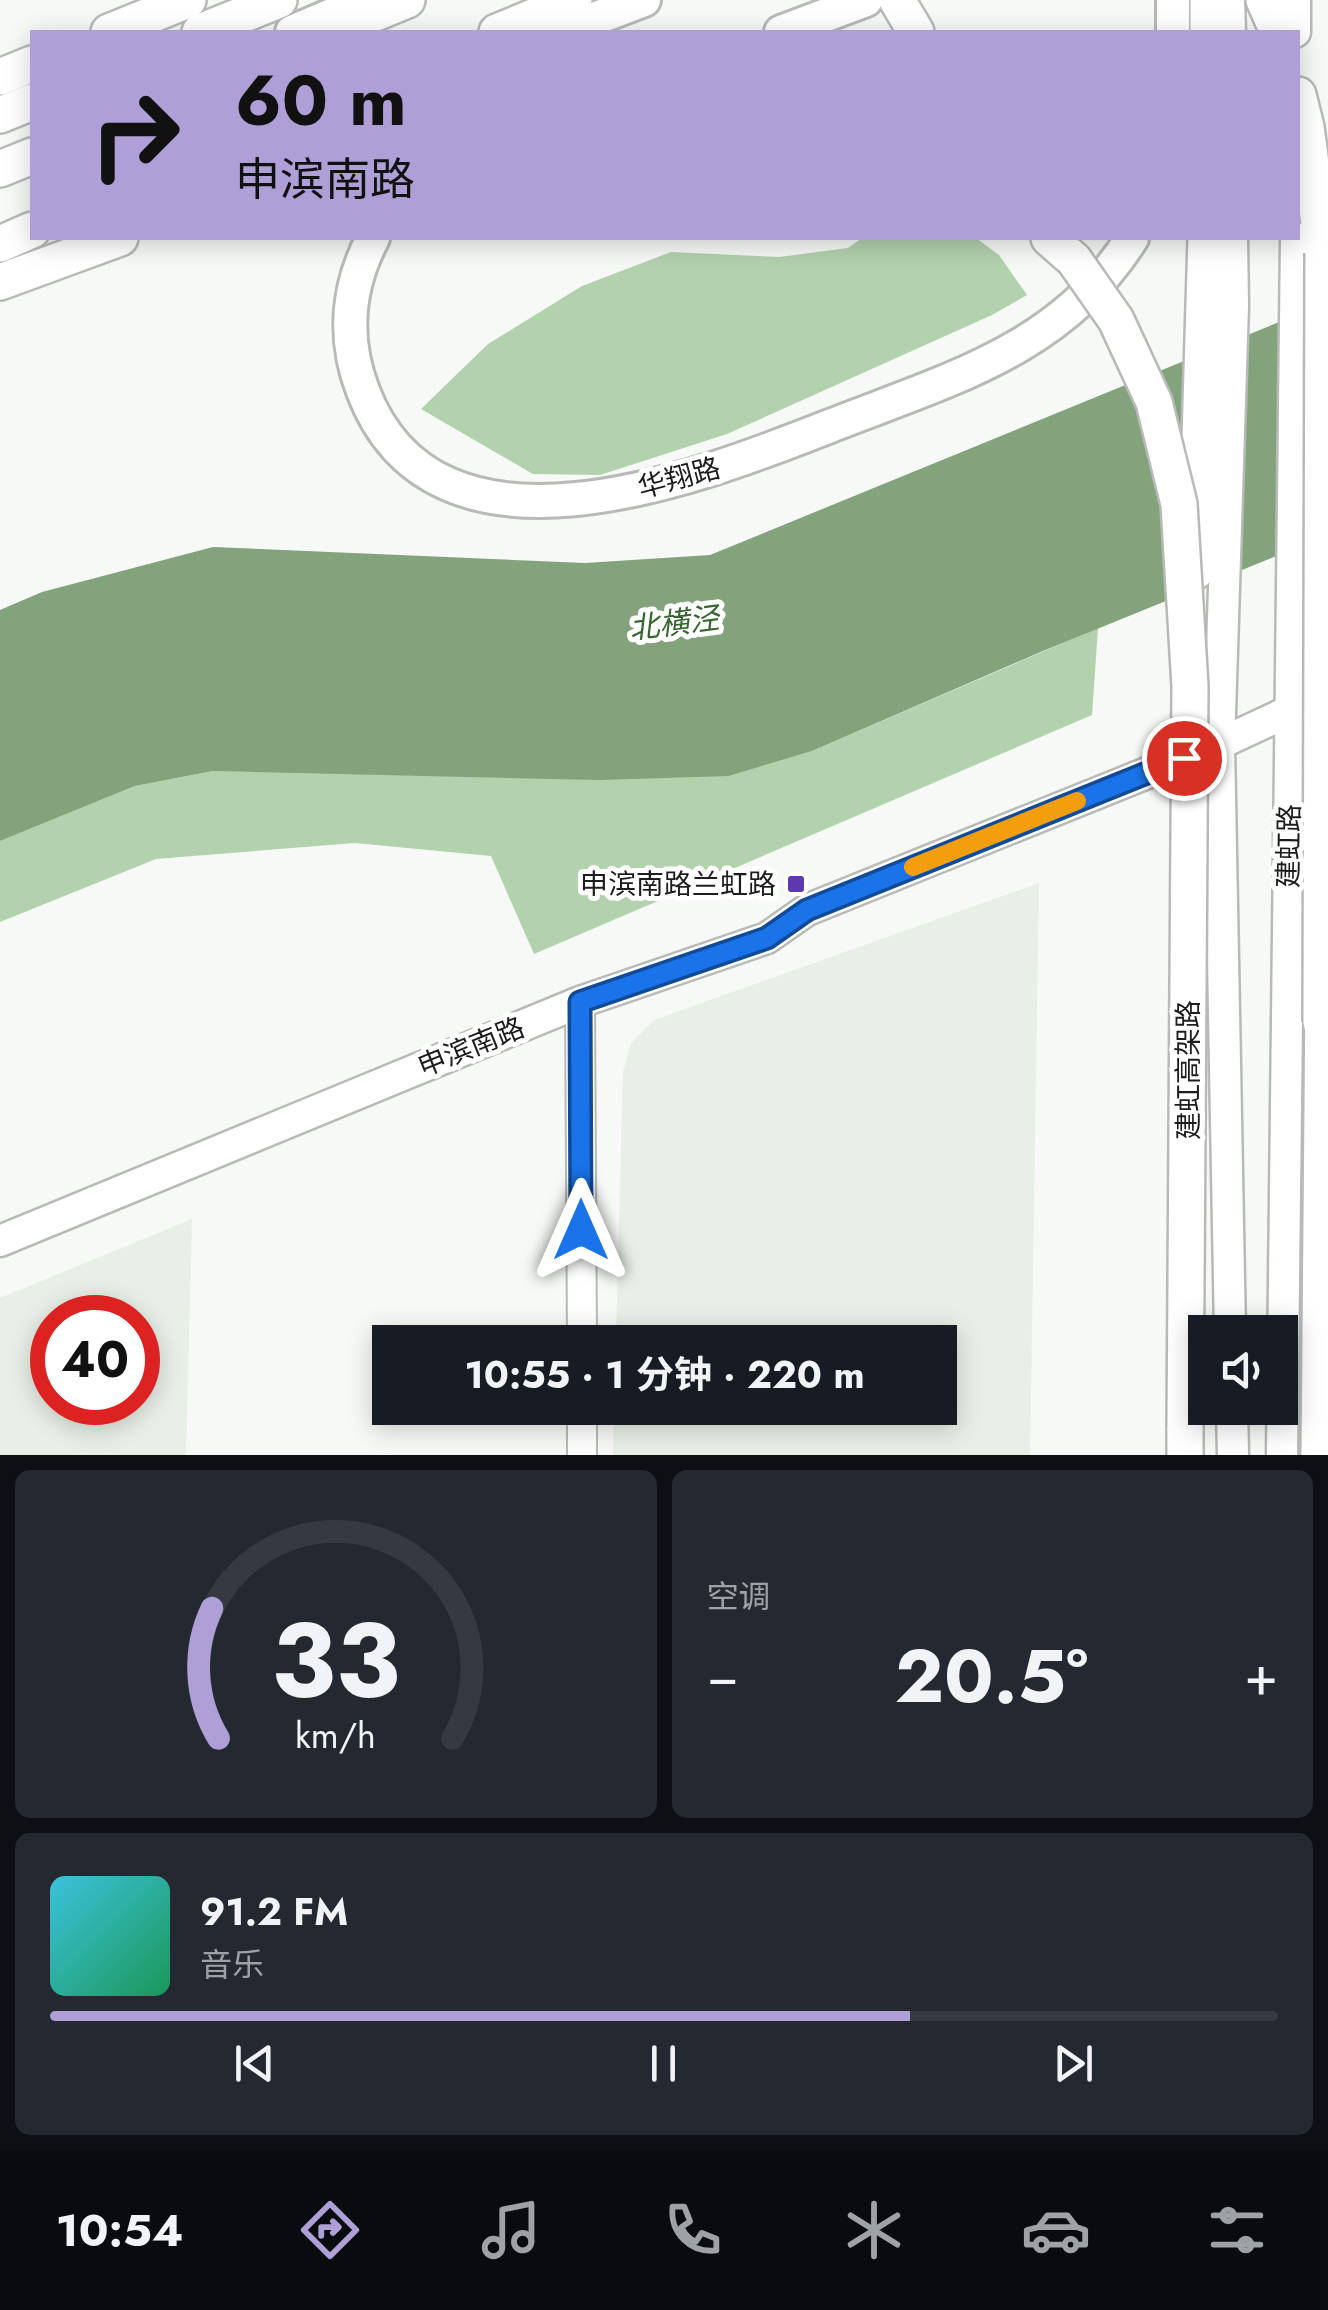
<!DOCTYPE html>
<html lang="zh">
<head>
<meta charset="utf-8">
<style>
  :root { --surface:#171b24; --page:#242831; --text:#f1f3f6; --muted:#9ea1a6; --line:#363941; --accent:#ae9fd7 }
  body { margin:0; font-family:Jost,"Noto Sans SC",sans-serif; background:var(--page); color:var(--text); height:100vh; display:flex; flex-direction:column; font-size:38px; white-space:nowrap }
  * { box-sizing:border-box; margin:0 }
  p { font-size:32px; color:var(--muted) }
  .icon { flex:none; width:55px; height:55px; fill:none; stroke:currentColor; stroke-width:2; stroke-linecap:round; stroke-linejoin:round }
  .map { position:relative; height:1455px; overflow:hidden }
  .details { display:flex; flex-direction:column; gap:15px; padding:15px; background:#0d0f14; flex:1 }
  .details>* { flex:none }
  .guide { position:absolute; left:30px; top:30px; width:1270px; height:210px; border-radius:0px; box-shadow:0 5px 25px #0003; background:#ae9fd7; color:#111; overflow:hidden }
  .tools { position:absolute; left:1188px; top:1315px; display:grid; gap:20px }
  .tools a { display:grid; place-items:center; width:110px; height:110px; border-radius:0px; background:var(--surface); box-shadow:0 5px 25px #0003; font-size:50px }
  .speed { position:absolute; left:30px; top:1295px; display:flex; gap:20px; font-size:50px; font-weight:700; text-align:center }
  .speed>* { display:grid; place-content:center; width:130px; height:130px; border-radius:50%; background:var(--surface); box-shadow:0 5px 25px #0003; line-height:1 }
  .speed .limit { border:15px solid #d22; background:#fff; color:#111 }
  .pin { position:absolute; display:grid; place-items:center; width:85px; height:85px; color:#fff; margin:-42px; border:5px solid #fff; border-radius:50%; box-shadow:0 2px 10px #0007 }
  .me { position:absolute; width:110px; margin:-55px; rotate:0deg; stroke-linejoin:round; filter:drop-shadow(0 0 8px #0008) }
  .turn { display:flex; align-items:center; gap:35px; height:210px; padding:0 40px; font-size:45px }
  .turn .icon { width:130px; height:130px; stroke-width:2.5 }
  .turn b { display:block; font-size:70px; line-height:85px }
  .big { font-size:75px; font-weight:700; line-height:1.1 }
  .details .widget { flex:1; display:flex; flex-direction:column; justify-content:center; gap:15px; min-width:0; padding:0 35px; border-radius:15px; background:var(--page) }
  .details .dial { align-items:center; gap:0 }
  .dial svg { height:260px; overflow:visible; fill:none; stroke:var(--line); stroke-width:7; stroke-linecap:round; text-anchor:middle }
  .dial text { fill:var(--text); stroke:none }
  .song { display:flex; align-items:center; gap:30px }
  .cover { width:120px; height:120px; border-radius:15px; background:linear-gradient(135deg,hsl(190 70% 55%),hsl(150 70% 35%)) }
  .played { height:10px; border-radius:5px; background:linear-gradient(90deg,var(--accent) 70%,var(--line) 70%) }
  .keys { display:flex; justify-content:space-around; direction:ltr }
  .heat { display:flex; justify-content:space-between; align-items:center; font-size:55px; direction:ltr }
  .details .tiles { flex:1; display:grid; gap:15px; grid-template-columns:1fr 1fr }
  .widget:last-child { grid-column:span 2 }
  .trip { position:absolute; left:372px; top:1325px; width:585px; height:100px; border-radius:0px; background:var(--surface); box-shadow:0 5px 25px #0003; font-weight:700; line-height:100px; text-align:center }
  .dock { display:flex; height:160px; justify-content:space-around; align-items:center; background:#090b0e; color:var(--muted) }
  .dock .icon { width:70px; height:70px }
  .dock .selected { color:var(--accent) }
  .dock b { font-size:45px; color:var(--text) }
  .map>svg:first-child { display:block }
  .built { fill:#e7efe6; fill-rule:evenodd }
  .green { fill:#b2d1ad }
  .water { fill:#82a37c }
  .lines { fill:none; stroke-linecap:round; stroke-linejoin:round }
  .tertiary-casing { stroke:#b8bab7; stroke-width:32 }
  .secondary-casing { stroke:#b8bab7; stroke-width:35 }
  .primary-casing { stroke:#b8bab7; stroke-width:38 }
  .trunk-casing { stroke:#b8bab7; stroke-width:40 }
  .tertiary { stroke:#fff; stroke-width:28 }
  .secondary { stroke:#fff; stroke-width:30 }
  .primary { stroke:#fff; stroke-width:32 }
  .trunk { stroke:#fff; stroke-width:35 }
  .trunk-bridge-casing { stroke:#b8bab7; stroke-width:40; stroke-linecap:butt }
  .trunk-bridge { stroke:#fff; stroke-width:35 }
  .route-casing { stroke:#114b97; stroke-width:25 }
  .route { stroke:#1a73e8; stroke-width:18 }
  .slow { stroke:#f59e0b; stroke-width:18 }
  .poi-dot { fill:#5c39b1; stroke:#fff; stroke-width:4 }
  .labels { text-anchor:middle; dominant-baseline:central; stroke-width:10; stroke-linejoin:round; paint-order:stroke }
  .street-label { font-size:28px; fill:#1c1d1c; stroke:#fff }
  .poi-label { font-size:28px; fill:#1c1d1c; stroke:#fff; text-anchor:end }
  .water-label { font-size:30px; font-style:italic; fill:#36652f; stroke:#fff }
</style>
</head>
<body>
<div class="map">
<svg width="1328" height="1455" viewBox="0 0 1328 1455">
  <rect width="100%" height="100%" fill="#f6f9f5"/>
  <g class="built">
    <polygon points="1039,883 1030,1455 613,1455 614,1408 940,1408 940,1342 616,1342 623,1072 631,1043 654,1020"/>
    <path d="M192 1219 186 1455H0V1298ZM52 1318H138V1402H52Z"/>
  </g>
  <g class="green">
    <polygon points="862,238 976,238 999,255 1027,295 992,315 727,434 600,475 533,474 421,409 488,344 582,286 671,252 779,257 848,248"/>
    <polygon points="1098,628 1092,715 534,954 491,856 355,843 156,859 0,922 0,841 135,786 213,771 729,776 812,751"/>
  </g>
  <polygon class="water" points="1328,302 1328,535 1043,651 812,751 729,776 599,780 213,771 135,786 0,841 0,610 42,592 213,547 585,563 710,555"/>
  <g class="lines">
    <defs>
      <g id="tertiary">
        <polyline points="580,1002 582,1342"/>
        <polyline points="582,1408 582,1455"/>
      </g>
      <g id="secondary">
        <polyline points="1229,0 1230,32"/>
        <polyline points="1295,0 1295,32"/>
        <polyline points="0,1241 580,1002 767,938 807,910 1219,744 1328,693"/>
        <polyline points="1230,1332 1219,744 1233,306 1232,238"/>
        <polyline points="1232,1408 1233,1455"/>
        <polyline points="1282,1455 1296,238"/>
      </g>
      <g id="primary">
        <polyline points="292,32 353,6"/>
        <polyline points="560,32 644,0"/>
        <polyline points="781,32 866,0"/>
        <polyline points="1173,32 1173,0"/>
        <path d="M373 238C347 287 343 339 363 391 435 581 698 478 830 426 947 380 1062 350 1132 238"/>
      </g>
      <g id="trunk">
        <polyline points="897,0 916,32"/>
        <polyline points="1264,0 1278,32"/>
        <polyline points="109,32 188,0"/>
        <polyline points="200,32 279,0"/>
        <polyline points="329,32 407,0"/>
        <polyline points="497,32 574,0"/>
        <polyline points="1208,32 1208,0"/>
        <polyline points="0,77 32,64"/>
        <polyline points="1298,95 1306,127 1323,253"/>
        <polyline points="0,115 32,102"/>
        <polyline points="0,169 32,156"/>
        <polyline points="1049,238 1074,260"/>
        <polyline points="0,244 32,230"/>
        <polyline points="0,282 120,238"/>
        <polyline points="1196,571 1206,238"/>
        <polyline points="1185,1455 1185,1428"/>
        <polyline points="1319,1455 1323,991"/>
      </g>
    </defs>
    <use href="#tertiary" class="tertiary-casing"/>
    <use href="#secondary" class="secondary-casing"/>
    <use href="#primary" class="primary-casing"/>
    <use href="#trunk" class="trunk-casing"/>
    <use href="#tertiary" class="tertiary"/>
    <use href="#secondary" class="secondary"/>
    <use href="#primary" class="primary"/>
    <use href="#trunk" class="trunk"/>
    <defs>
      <g id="trunk-bridge">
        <polyline points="1074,260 1116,320 1154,402 1179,504 1190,686 1185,1428"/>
        <polyline points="1321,1022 1323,253"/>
      </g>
    </defs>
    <use href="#trunk-bridge" class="trunk-bridge-casing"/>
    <use href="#trunk-bridge" class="trunk-bridge"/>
  </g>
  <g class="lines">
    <defs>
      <polyline id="route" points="581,1230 580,1002 767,938 807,910 1184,758"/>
    </defs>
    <use href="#route" class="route-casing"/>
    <use href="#route" class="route"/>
    <polyline class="slow" points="913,867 1077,801"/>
  </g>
  <rect class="poi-dot" x="786" y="874" width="20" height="20" rx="5"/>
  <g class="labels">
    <g class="street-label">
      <text transform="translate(679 478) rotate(-15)">华翔路</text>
      <text transform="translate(1289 846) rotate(-89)">建虹路</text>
      <text transform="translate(471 1047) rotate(-22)">申滨南路</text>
      <text transform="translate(1188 1070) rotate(-90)">建虹高架路</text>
    </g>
    <g class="poi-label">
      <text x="776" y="884">申滨南路兰虹路</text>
    </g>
    <g class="water-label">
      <text transform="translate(674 623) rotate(-7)">北横泾</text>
    </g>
  </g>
</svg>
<div class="tools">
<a><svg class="icon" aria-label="sound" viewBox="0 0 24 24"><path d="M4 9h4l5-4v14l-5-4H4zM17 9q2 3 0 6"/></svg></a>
</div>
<div class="speed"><div class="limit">40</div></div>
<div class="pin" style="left:1184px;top:758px;background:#d93025"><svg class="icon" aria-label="arrive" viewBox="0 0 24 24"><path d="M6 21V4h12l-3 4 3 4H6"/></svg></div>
<svg class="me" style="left:581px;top:1230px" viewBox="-20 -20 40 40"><path d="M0-17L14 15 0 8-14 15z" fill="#1a73e8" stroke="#fff" stroke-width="4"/></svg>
<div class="trip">10:55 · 1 分钟 · 220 m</div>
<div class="guide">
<div class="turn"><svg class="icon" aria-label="right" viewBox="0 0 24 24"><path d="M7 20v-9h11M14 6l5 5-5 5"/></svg><div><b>60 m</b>申滨南路</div></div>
</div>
</div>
<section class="details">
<div class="tiles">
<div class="widget dial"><svg viewBox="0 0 100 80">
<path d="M14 69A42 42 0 1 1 86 69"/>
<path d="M14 69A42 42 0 0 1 12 29" stroke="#ae9fd7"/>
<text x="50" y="56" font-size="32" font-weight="700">33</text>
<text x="50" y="72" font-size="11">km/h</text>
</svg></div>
<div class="widget"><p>空调</p>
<div class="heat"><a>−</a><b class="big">20.5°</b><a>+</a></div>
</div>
<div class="widget">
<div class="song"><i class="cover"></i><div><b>91.2 FM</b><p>音乐</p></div></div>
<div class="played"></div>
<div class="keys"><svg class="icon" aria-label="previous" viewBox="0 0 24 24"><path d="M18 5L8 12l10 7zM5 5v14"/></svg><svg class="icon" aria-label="pause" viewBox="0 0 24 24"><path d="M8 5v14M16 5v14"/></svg><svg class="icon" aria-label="next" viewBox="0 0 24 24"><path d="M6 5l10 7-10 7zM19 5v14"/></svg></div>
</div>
</div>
</section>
<nav class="dock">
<b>10:54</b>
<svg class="icon selected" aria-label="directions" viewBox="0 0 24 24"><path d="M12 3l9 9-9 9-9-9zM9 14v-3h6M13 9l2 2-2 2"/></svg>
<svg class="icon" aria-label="music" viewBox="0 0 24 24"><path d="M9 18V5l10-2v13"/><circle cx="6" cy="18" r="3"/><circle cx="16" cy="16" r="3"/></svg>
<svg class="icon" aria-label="phone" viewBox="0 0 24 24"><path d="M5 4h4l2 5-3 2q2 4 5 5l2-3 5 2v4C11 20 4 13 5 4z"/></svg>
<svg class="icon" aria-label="climate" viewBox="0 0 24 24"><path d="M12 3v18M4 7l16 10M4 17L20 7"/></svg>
<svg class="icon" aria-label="car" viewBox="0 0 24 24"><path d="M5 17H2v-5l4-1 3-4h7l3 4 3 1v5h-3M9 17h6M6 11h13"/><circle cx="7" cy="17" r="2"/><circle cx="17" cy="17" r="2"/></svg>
<svg class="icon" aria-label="filters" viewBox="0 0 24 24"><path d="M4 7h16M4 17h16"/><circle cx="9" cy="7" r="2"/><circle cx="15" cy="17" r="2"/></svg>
</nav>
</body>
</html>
